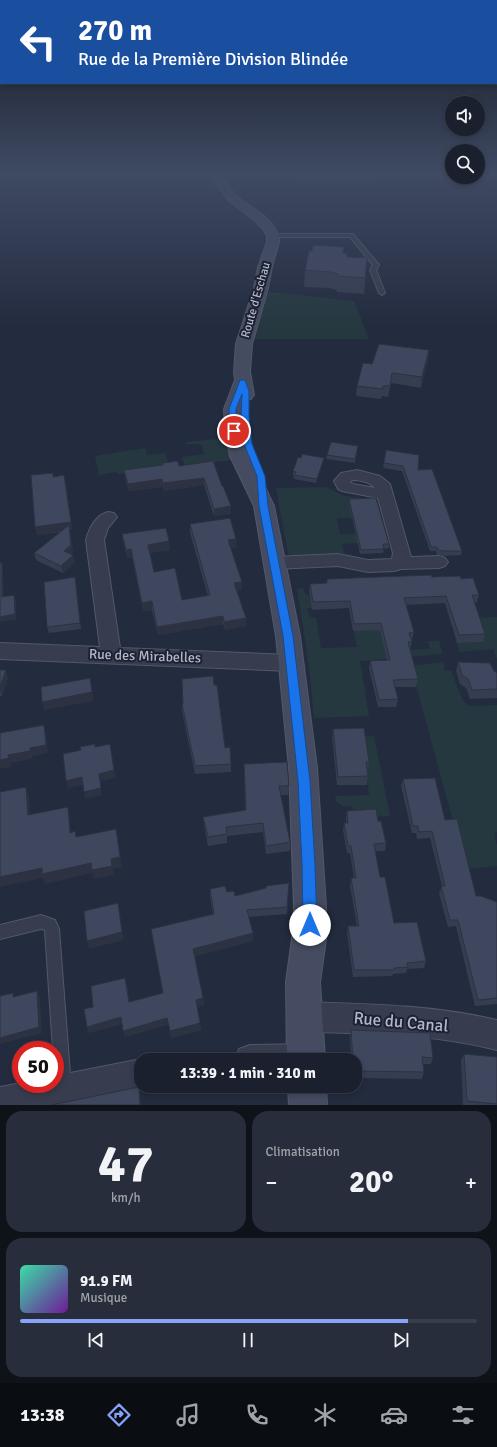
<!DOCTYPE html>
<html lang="fr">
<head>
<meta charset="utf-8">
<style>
  :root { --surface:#1a202e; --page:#272d3a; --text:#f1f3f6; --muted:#9fa3aa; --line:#383e4a; --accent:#87a3fa }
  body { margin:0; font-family:Signika,sans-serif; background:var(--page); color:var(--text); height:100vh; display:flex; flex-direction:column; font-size:15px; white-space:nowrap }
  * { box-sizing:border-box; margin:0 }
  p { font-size:13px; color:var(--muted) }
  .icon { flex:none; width:22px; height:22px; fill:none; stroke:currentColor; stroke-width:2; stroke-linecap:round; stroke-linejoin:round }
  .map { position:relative; height:1105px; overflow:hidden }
  .panel { display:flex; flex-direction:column; gap:6px; padding:6px; background:#0e1219; flex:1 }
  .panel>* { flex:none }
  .banner { position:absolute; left:0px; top:0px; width:497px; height:84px; box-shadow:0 2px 6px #0003,0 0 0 1px var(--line); background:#1a4fa0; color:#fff; overflow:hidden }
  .fabs { position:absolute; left:445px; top:96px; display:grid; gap:8px }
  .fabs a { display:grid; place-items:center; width:40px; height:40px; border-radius:50%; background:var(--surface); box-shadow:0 2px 6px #0003,0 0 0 1px var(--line); font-size:20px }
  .speed { position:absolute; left:12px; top:1041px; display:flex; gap:8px; font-size:20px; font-weight:700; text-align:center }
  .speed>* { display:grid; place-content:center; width:52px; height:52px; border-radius:50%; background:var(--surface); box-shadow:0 2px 6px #0003,0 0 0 1px var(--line); line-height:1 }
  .speed .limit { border:6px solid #d22; background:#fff; color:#111 }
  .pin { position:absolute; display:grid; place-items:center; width:34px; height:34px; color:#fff; margin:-17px; border:2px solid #fff; border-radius:50%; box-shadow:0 1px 4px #0007 }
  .me { position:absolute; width:44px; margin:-22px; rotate:0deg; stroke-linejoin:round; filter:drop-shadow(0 0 3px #0008) }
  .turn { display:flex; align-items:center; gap:14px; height:84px; padding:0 12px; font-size:18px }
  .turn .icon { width:52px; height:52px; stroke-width:2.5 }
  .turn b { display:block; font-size:28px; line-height:34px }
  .big { font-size:30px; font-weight:700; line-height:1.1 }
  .panel .tile { flex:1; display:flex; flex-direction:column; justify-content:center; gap:6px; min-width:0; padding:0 14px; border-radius:16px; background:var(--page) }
  .panel .dial { align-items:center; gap:0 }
  .dial b { font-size:52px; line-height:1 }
  .song { display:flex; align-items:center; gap:12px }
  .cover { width:48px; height:48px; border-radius:6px; background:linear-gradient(135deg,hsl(160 70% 55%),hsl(280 70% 35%)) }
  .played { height:4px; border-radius:2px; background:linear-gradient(90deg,var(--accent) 85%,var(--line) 85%) }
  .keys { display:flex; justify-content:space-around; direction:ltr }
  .heat { display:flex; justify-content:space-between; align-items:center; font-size:22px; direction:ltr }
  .panel .tiles { flex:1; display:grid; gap:6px; grid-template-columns:1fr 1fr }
  .tile:last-child { grid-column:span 2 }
  .trip { position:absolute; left:134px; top:1053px; width:228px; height:40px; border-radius:16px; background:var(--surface); box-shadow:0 2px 6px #0003,0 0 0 1px var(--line); font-weight:700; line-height:40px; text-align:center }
  .tab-bar { display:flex; height:64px; justify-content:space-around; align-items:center; background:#0a0d12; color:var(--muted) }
  .tab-bar .icon { width:28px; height:28px }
  .tab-bar .selected { color:var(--accent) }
  .tab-bar b { font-size:18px; color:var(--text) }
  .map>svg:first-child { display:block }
  .green { fill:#25383f }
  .water { fill:#364365 }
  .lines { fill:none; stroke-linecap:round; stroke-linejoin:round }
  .lane-casing { stroke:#525869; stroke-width:2 }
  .street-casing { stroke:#525869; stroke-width:2 }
  .secondary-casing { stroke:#525869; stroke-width:2 }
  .lane { fill:#373d4e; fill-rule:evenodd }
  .street { fill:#373d4e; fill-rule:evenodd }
  .secondary { fill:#454c61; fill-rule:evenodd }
  .wall { fill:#363d51 }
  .shaded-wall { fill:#2c3242 }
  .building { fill:#3f475e; stroke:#2c3242 }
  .route { fill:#1a73e8; stroke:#114b97 }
  .labels { text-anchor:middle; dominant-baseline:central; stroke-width:4; stroke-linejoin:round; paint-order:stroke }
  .far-street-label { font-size:12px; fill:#b3b8c9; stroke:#1c2233 }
  .street-label { font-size:14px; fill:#b3b8c9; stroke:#1c2233 }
  .near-street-label { font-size:17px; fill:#b3b8c9; stroke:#1c2233 }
</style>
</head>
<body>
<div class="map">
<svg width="497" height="1105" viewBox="0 0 497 1105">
  <rect width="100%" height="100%" fill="#232b3e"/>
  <g class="green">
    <polygon points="252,290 354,301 369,339 239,339"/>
    <polygon points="226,438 231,460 194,465 185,468 182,457 204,454 201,444 186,444 186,442"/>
    <polygon points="145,448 147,455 165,453 169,465 149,470 117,474 117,472 99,475 95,456"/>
    <polygon points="326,487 345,496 364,498 365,503 353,518 337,518 340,534 375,534 358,541 358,543 342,544 344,553 290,556 288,553 276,488"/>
    <polygon points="303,588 306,595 309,595 312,608 307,608 310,617 316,618 321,648 357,647 354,631 382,605 385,651 430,649 428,641 439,641 443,654 360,661 369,716 314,718 309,666 297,589"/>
    <polygon points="497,617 497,659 493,649 459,652 457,643 483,642 475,618"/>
    <polygon points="443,662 445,671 451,671 463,701 470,706 497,705 497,832 494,833 497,846 497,866 466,869 411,666"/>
    <polygon points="374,736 390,816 354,818 352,806 342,806 336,801 335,796 369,795 363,737"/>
  </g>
  <polygon class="water" points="270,172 452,172 452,175 314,180 275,176"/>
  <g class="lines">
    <defs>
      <g id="lane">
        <polygon points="273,234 353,234 379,265 376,270 385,293 382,295 379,293 370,270 373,265 350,237 271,237 271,235"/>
        <polygon points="41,915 55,920 59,929 71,1087 69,1093 63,1095 57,1093 55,1087 55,1050 53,1050 45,930 41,929 0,939 0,925"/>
      </g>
      <g id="street">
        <path d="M357 470 380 476 390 484 411 557 439 556 445 558 448 562 445 566 439 568 401 569 394 571 368 572 338 566 275 569 269 567 266 563 269 559 275 557 338 554 368 560 392 559 393 553 378 498 342 491 338 489 334 481 341 473ZM352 480C360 480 370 482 375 488L353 484 350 482Z"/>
        <path d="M108 512 114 513 117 517 108 528 104 540 120 648 291 655 298 657 301 663 298 669 291 671 0 659V643L100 647 86 540C89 528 96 515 108 512Z"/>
        <path d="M304 1002C369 1004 433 1005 497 1020V1050C433 1034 369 1033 304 1032L294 1027 289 1017 294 1007Z"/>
        <polygon points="306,1044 317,1048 321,1060 235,1060 239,1049 250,1045"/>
        <polygon points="141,1059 144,1060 141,1060 141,1086 149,1086 141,1089 66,1105 0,1105 0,1087 21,1083 55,1084 55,1076"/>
      </g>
      <g id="secondary">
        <polygon points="207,172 218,172 236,196 262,214 272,224 279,236 279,242 272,267 268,288 252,344 250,372 254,395 251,399 245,400 242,409 243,431 250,456 274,506 300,636 317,768 326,907 326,939 320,982 325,1060 287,1060 286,982 292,939 294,907 289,768 276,636 254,506 230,456 225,431 224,409 235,380 234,372 236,344 254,288 258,267 267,242 267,236 263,229 254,220 228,200"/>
        <polygon points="288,1086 326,1086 327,1105 289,1105"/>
      </g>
    </defs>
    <use href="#lane" class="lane-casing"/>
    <use href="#street" class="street-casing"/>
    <use href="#secondary" class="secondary-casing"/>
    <use href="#lane" class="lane"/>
    <use href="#street" class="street"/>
    <use href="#secondary" class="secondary"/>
  </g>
  <g class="wall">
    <polygon points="344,253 347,257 367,258 364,294 337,292 337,290 329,288 304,287 305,270"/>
    <polygon points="429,350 428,360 421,388 391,383 388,397 382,396 381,399 356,396 357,386 372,364"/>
    <polygon points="358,446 355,463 326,459 327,455"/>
    <polygon points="386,450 418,470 462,551 461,555 443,556 437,555 436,551 430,551 402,471 383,468"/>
    <polygon points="301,458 324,458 323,462 316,483 294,479 294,476 293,476 293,471"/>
    <polygon points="213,461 231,514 214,516 204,485 164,491 163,487 129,491 125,477 124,470 179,466"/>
    <polygon points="54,477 66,483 72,530 70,530 73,552 71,554 75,562 63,573 36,560 34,553 61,532 37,535 35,527"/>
    <polygon points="349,499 389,544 389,548 384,549 383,553 360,554 349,503"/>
    <polygon points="190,524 236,547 230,548 242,590 237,591 246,618 246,626 225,630 223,624 158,635 152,610 143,611 132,557 127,558 122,534 170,550 149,553 154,572 182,600 208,596 190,533"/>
    <polygon points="432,577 461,579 479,595 477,602 474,603 485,634 483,642 457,643 445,603 406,605 414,632 412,640 411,640 412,642 410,650 418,679 416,687 395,687 398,699 396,707 378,707 369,668 370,661 387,660 380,630 353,631 349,608 312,610 309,591 310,584 326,583 327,579"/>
    <polygon points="76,584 81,629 49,633 47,627"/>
    <polygon points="458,662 494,671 497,673 497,698 470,699 466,688 460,684 456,671"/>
    <polygon points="0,669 8,678 2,696 0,696"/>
    <polygon points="214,685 225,748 231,764 231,772 195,774 182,711 182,704 183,704"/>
    <polygon points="333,729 369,762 368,770 368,776 367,785 337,785 332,737"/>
    <polygon points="244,764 289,786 288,795 281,795 290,842 290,851 266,854 263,832 227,836 227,843 208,846 204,825 203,817 245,810"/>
    <polygon points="403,779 445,820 476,896 497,902 497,1004 475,1006 456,926 448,927 439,893 442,886 430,838 417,839 416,833 412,833 401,786"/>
    <polygon points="347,811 378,821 386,843 385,851 375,851 380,877 394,923 426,961 424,968 407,969 406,973 393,974 392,976 353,977 347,933 348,926 357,926 350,886 351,878 354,878 350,853 347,853 343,830 344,823 346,823 346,819"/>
    <polygon points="289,883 287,914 249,917 253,941 195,956 203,998 204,1005 197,1007 201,1030 171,1038 169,1024 125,1037 122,1024 89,1033 87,1027 93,1007 127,985 129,1002 163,993 213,915 210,897 210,889 227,892 235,896 266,889 266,886"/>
    <polygon points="351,1030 433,1058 431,1064 423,1064 424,1072 422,1079 355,1078 355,1060 351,1060 350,1037"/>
    <polygon points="464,1054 497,1057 497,1105 463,1105 461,1061"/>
  </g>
  <g class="shaded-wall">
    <polygon points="429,350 428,360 421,388 422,377"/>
    <polygon points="204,478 204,485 164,491 163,483"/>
    <polygon points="162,479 163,487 129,491 128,484"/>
    <polygon points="66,483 72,530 70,530 73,552 65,558 64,551 69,530 37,535 35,527"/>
    <polygon points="231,506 231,514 214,516 214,509"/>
    <polygon points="236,539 236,547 228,548 228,540"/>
    <polygon points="169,541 170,550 148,553 148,545"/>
    <polygon points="131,549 132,557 127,558 126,550"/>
    <polygon points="73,555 75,562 63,573 61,566"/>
    <polygon points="2,563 3,568 4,602 2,597"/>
    <polygon points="75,577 76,584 81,629 80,623"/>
    <polygon points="242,582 242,590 235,591 234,583"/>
    <polygon points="14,595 16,600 16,620 0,622 0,617"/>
    <polygon points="152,601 152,610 143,611 142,603"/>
    <polygon points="223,616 223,624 158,635 157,627"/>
    <polygon points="246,618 246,626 225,630 224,622"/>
    <polygon points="6,670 8,678 2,696 0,690 0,687"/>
    <polygon points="90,678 94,701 44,710 42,702"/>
    <polygon points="44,725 46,733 48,753 32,756 32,759 11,763 11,767 0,769 0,760 8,755 30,748"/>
    <polygon points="110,744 116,778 100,781 102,795 85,799 84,792 99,774"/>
    <polygon points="82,777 83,785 68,788 66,781"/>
    <polygon points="26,787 29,796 31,824 28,815"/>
    <polygon points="68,807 70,817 72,842 70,833"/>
    <polygon points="116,829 122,867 113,869 114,875 94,879 92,873 45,884 43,878 0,887 0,877 42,868 91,863 111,859"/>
    <polygon points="118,903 124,940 89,949 87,941"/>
    <polygon points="253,933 253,941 194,956 193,949"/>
    <polygon points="37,991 40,998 42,1033 0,1044 0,1038"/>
    <polygon points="203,998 204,1005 197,1007 196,1000"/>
    <polygon points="121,1017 123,1024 89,1033 87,1027"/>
    <polygon points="167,1018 169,1024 125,1037 123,1031"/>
    <polygon points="200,1023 201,1030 171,1038 170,1031"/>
    <polygon points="139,1087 140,1093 141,1105 140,1105"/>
  </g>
  <g class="building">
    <polygon points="313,245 344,247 343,253 347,254 347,257 367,258 365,278 338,276 338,274 330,272 305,270 309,251 312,251"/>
    <polygon points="379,344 429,350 422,377 392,373 390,386 383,386 382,389 357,386 363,363 372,364"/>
    <polygon points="331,442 358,446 355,459 327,455"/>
    <polygon points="386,450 419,455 418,470 432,469 462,551 444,551 438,550 437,547 431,547 403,466 384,463"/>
    <polygon points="302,454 324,458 317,479 294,475 296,472 293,471 298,457 301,458"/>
    <polygon points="178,461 179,466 213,461 222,486 223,486 231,506 214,509 204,478 163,483 162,479 128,484 124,470 163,465 163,463"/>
    <polygon points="53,473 53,477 64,475 71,522 35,527 31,475"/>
    <polygon points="376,498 389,544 383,544 384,549 361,550 349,499"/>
    <polygon points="230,518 236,539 228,540 242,582 234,583 246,618 224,622 223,616 157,627 152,601 142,603 131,549 126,550 122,534 166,528 169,541 148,545 154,572 175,568 182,600 210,595 190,524"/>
    <polygon points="69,525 71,545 64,551 73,555 61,566 34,553"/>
    <polygon points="0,563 2,563 2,597 14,595 15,614 0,617"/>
    <polygon points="431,575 432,577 460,576 461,579 473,578 479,595 472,595 485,634 459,635 446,596 404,598 414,632 409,633 412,642 408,642 418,679 393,680 398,699 379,700 370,661 390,660 381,623 354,624 350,601 313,602 310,584 327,583 327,579"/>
    <polygon points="75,577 80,623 47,627 44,582"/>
    <polygon points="458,662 490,663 494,671 497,673 497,689 472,690 468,679 462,675"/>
    <polygon points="0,670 6,670 0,687"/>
    <polygon points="213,676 214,685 217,685 225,748 230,747 231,764 195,766 182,704 183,704 182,679"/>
    <polygon points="90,678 92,692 42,702 41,687"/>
    <polygon points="44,725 46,745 30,748 30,751 8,755 9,758 0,760 0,733"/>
    <polygon points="364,728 369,762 366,762 368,776 338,777 333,729"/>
    <polygon points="95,744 95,747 110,744 114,770 99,774 101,788 84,792 82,777 66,781 63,754 81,750 80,747"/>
    <polygon points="287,762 289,786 279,786 290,842 266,846 263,823 226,827 227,834 208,837 203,817 246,810 244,764"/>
    <polygon points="435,778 445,820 457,819 476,896 481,896 497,902 497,998 478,1000 458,920 450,920 441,886 445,886 432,831 419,832 418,826 413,826 403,779"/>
    <polygon points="26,787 28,815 68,807 70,833 75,831 76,837 116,829 120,857 111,859 112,866 92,870 91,863 42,874 42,868 0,877 0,792"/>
    <polygon points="376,809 378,821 381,821 386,843 374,844 380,877 385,877 394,923 417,922 426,961 407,963 408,967 394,968 394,970 354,970 348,926 359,926 351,878 356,878 351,846 348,846 344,823 348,823 347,811"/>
    <polygon points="289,883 287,907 247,910 253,933 193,949 203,998 196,1000 200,1023 170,1031 167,1018 123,1031 121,1017 87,1027 84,1009 93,1007 91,986 125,978 129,1002 163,993 151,929 214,914 210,889 225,886 227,892 234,891 235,896 266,888 266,886"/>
    <polygon points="118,903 122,932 87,941 84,911"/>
    <polygon points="37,991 39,1027 0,1038 0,996 13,993 13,997"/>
    <polygon points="351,1030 430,1033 433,1058 422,1057 424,1072 355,1071 355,1060 353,1060"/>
    <polygon points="464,1054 497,1057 497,1104 467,1101"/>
    <polygon points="139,1087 140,1105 51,1105"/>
  </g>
  <linearGradient id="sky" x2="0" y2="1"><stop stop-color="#131822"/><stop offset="0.53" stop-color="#3f4a63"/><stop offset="1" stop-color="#3f4a63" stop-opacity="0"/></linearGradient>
  <rect width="497" height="327" fill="url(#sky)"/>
  <polygon class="route" points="240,380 245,380 249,391 249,417 252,444 265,476 268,506 293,636 310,781 315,865 317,925 315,930 310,932 305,930 303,925 302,865 298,781 283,636 259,506 257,476 244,444 241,417 242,394 236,409 237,431 234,433 230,431 229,409"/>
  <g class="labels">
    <g class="far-street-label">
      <text transform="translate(256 300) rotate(-74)">Route d'Eschau</text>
    </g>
    <g class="street-label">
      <text transform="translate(145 656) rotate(2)">Rue des Mirabelles</text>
    </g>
    <g class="near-street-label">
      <text transform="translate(401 1022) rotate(5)">Rue du Canal</text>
    </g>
  </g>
</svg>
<div class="fabs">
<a><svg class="icon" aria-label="sound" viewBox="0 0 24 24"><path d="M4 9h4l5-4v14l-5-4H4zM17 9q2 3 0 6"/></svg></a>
<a><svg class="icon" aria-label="search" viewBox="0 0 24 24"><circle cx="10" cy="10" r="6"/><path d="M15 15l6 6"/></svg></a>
</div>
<div class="speed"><div class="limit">50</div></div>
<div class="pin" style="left:234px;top:431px;background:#d93025"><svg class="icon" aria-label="arrive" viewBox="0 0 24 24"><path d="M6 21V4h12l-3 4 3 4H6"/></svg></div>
<svg class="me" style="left:310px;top:925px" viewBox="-20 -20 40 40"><circle r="19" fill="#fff"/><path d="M0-13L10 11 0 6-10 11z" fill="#1a73e8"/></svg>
<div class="trip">13:39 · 1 min · 310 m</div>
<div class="banner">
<div class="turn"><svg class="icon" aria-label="left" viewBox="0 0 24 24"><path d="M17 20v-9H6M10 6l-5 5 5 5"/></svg><div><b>270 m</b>Rue de la Première Division Blindée</div></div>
</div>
</div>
<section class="panel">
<div class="tiles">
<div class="tile dial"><b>47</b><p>km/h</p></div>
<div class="tile"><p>Climatisation</p>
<div class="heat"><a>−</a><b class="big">20°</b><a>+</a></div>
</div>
<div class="tile">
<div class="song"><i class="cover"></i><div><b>91.9 FM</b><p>Musique</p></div></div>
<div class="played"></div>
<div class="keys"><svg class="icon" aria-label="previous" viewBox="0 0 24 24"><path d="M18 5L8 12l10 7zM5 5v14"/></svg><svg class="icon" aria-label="pause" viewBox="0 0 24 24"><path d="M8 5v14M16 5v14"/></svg><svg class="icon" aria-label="next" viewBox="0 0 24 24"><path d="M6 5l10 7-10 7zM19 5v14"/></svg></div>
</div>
</div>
</section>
<nav class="tab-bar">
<b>13:38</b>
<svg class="icon selected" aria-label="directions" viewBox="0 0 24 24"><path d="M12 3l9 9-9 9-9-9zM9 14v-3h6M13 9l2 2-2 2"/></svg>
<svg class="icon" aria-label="music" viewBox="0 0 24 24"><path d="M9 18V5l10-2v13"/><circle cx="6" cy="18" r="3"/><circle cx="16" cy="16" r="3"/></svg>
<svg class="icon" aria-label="phone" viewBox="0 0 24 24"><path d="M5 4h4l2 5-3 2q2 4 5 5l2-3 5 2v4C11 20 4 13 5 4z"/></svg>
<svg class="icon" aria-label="climate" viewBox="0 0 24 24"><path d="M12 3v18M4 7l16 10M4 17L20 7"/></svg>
<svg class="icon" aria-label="car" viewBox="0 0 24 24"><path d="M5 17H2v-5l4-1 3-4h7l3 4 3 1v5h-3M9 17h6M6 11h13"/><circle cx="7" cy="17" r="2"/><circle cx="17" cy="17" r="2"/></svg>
<svg class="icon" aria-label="filters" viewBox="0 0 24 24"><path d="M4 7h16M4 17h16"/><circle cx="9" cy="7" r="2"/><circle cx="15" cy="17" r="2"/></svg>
</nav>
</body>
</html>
